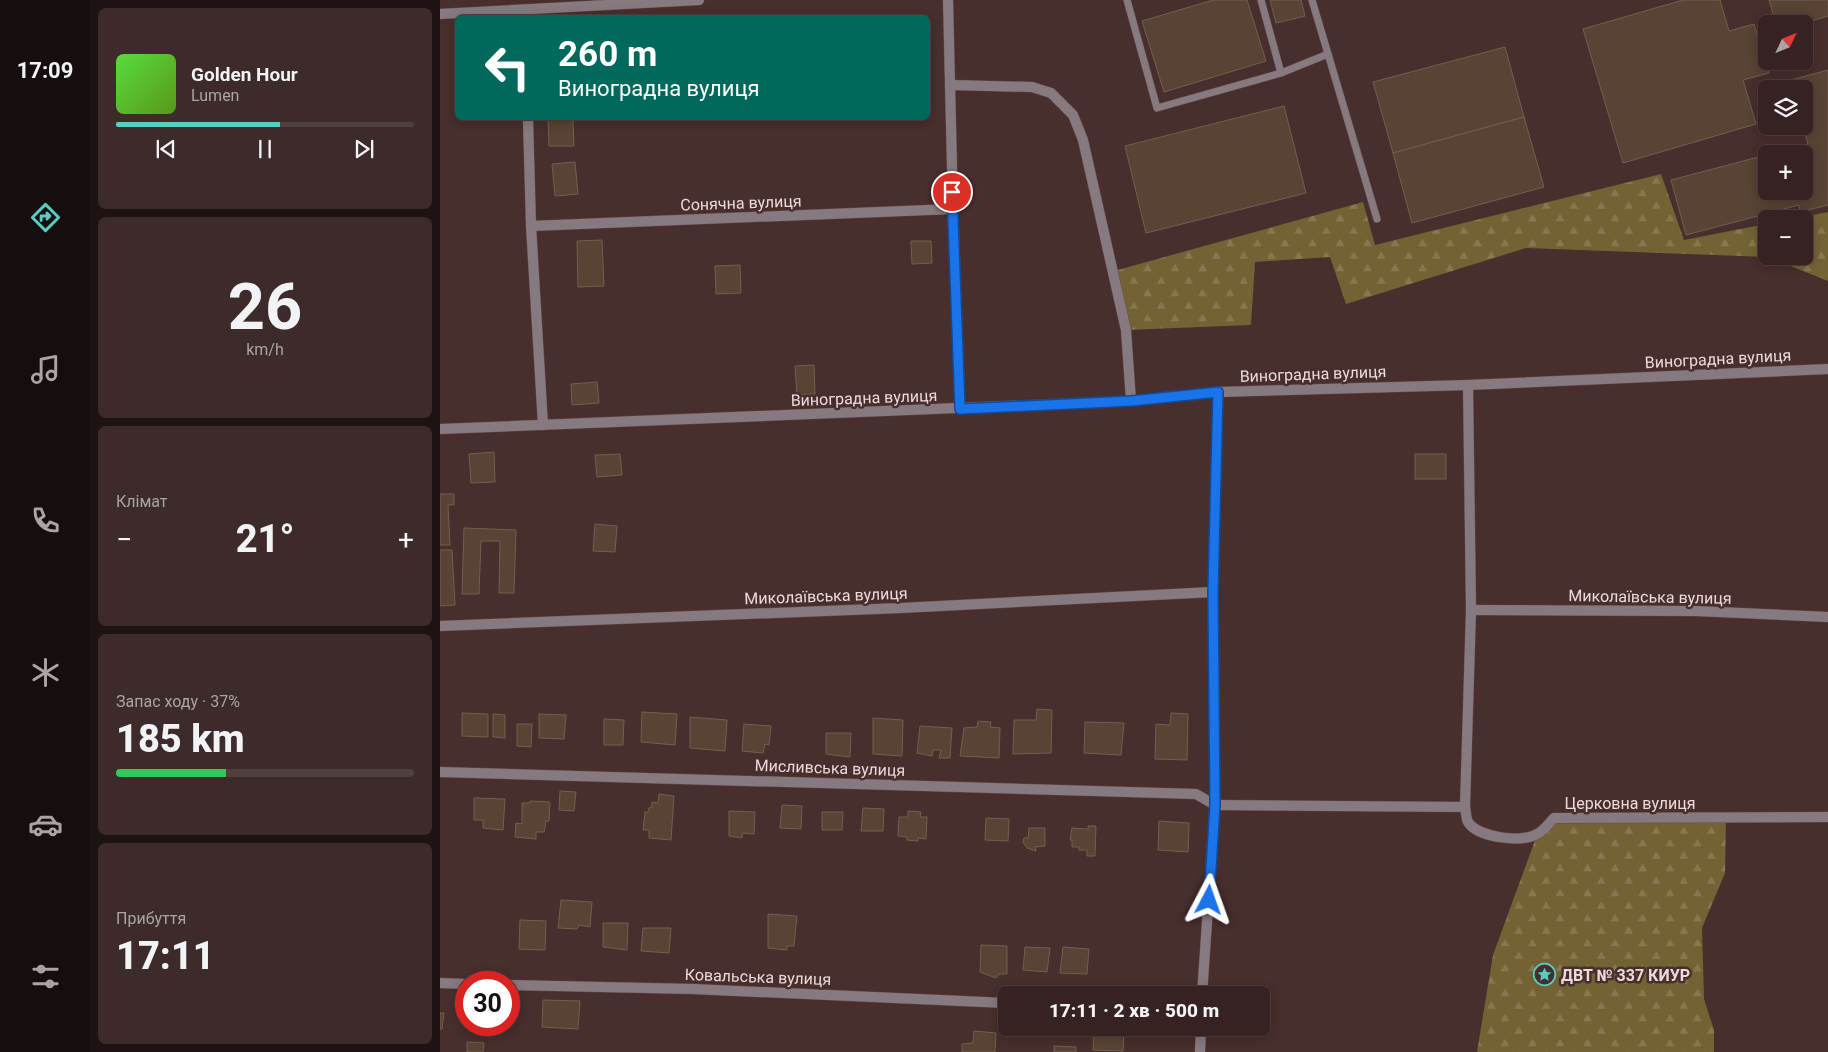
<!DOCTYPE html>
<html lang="uk">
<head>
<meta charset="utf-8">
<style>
  :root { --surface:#362222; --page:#3d2a2a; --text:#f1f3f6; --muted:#aaa4a5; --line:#503f40; --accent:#56cec3 }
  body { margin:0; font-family:Roboto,sans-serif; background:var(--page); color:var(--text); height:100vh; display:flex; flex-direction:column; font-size:19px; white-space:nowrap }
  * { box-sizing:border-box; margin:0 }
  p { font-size:16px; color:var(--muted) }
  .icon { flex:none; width:28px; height:28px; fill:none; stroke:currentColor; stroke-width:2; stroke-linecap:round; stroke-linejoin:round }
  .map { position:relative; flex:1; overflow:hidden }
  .details { display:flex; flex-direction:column; gap:8px; padding:8px; background:#1e1313; width:350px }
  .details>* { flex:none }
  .hud { position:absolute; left:15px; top:15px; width:475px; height:105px; border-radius:8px; box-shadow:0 2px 12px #0003,0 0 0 1px var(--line); background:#00695c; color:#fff; overflow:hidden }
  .needle { width:32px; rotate:47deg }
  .buttons { position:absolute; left:1318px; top:15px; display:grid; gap:10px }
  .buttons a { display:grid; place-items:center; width:55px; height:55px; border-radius:8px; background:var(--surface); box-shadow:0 2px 12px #0003,0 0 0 1px var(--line); font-size:25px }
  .speed { position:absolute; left:15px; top:971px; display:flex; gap:10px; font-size:25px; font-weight:700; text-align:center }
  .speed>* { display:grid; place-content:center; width:65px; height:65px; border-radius:50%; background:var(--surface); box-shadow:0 2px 12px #0003,0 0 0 1px var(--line); line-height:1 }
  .speed .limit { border:8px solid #d22; background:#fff; color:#111 }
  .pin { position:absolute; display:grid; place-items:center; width:42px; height:42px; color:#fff; margin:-21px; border:2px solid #fff; border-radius:50%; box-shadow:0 1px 5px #0007 }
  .me { position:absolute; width:55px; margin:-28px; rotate:4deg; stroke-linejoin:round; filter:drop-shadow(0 0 4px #0008) }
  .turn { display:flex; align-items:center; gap:18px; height:105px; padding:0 20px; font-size:22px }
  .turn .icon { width:65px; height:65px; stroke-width:2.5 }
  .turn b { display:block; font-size:35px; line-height:42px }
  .big { font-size:38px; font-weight:800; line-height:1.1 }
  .details .widget { flex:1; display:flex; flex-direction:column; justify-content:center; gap:8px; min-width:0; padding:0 18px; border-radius:8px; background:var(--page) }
  .details .dial { align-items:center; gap:0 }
  .dial b { font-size:65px; line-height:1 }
  .song { display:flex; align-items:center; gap:15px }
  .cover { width:60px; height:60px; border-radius:8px; background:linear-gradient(135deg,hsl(110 70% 55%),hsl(90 70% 35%)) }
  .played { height:5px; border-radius:2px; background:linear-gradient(90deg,var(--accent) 55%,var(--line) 55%) }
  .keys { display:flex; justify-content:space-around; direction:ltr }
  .heat { display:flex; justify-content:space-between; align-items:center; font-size:28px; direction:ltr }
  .charge { height:8px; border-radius:4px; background:linear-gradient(90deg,#34c759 37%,var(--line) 0) }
  .trip { position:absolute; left:558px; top:986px; width:272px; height:50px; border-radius:8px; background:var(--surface); box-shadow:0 2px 12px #0003,0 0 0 1px var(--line); font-weight:800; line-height:50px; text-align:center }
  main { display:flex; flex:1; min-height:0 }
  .tabs { display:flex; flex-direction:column; width:90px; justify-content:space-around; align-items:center; background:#160e0e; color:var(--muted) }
  .tabs .icon { width:35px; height:35px }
  .tabs .current { color:var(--accent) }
  .tabs b { font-size:22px; color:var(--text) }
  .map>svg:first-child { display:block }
  .forest { fill:url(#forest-firs) }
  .building { fill:#584334; stroke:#765e4f }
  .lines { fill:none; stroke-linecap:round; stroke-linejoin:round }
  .lane-casing { stroke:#624a49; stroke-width:8 }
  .street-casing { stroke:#624a49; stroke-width:11 }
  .lane { stroke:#86797f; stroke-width:7 }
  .street { stroke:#86797f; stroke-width:10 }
  .route-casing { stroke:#114b97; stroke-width:12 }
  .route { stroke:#1a73e8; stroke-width:9 }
  .labels { text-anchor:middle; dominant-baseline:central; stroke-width:5; stroke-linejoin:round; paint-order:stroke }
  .street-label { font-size:16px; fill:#ebdad9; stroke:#482e2d }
  .poi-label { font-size:16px; font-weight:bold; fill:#ebdad9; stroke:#482e2d; text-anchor:start }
</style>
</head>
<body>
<main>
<nav class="tabs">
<b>17:09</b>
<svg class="icon current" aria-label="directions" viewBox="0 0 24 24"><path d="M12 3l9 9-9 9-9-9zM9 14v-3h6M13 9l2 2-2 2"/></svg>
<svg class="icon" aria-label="music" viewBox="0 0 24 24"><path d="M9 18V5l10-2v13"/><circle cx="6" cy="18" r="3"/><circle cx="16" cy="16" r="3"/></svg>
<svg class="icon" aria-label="phone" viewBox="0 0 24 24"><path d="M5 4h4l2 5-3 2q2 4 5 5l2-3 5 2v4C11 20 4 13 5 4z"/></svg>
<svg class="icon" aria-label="climate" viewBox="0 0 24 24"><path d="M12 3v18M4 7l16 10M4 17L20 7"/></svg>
<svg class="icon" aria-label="car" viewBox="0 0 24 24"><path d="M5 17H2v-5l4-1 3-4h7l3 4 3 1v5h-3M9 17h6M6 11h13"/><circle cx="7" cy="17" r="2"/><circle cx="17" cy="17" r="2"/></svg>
<svg class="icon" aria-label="filters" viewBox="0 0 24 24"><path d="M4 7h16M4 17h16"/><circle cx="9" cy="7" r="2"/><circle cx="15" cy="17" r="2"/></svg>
</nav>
<section class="details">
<div class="widget">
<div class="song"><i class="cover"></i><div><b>Golden Hour</b><p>Lumen</p></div></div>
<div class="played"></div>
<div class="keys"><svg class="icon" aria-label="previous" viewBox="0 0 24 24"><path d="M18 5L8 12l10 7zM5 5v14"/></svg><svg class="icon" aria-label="pause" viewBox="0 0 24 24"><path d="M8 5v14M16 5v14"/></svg><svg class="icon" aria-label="next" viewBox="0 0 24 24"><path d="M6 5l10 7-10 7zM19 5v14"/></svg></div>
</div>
<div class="widget dial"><b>26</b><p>km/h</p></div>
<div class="widget"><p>Клімат</p>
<div class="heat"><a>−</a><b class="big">21°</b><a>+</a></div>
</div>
<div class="widget"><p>Запас ходу · 37%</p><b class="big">185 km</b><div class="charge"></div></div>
<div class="widget"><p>Прибуття</p><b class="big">17:11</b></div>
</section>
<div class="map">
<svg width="1388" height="1052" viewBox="0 0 1388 1052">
  <defs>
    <pattern id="forest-firs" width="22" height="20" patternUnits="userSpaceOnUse" patternTransform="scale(1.25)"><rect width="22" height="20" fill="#746235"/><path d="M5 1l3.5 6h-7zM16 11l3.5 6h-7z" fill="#887852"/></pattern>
  </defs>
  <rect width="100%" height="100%" fill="#482e2d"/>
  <g class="forest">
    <polygon points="1221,174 1244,240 1326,224 1326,256 1364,256 1364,219 1352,219 1388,212 1388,281 1328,257 1086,248 906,304 890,257 815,262 811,325 686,330 674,271 923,202 935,245"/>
    <polygon points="1114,818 1286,818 1285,873 1262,928 1264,999 1274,1030 1274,1052 1037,1052 1053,955 1097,835"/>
  </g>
  <g class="building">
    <polygon points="773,0 807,0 826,61 724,92 702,21"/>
    <polygon points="830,0 861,0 865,16 836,23"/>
    <polygon points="1243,0 1280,0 1289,31 1314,24 1329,73 1303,80 1316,124 1183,163 1143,29"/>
    <polygon points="1329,0 1388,0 1388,16 1361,24 1336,24"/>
    <polygon points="1065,47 1084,117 953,153 933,82"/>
    <polygon points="1388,70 1388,205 1360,212 1359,205 1246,235 1231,180 1326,155 1326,191 1364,191 1364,154 1331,154 1368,144 1363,126 1364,89 1353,89 1351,80"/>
    <polygon points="844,106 866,193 706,233 685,146"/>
    <polygon points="1084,117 1104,187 972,223 953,153"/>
    <polygon points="108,118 133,118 134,146 109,146"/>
    <polygon points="135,162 138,194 115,196 112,164"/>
    <polygon points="162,240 164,286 138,287 137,241"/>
    <polygon points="471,241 491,241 492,263 472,264"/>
    <polygon points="300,265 301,293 276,294 275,266"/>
    <polygon points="374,365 375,394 357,395 355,366"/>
    <polygon points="157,382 159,403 132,405 131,384"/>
    <polygon points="54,452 55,482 31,483 29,454"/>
    <polygon points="180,454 182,475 157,477 155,455"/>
    <rect x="975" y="454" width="31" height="25"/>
    <polygon points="0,494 14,494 14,505 8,505 10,545 0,545"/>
    <polygon points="155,524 177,526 175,552 153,551"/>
    <polygon points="24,528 76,530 74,593 59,593 60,541 41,541 39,594 22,594"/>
    <polygon points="0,550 12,550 15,605 0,606"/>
    <polygon points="597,709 612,710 611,753 573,754 574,720 596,720"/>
    <polygon points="202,712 237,714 235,745 201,742"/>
    <polygon points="22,713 48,714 48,737 22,736"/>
    <polygon points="731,713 748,714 747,760 715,759 716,724 730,725"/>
    <polygon points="53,714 65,715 65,738 53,737"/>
    <polygon points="99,714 126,715 124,739 99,738"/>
    <polygon points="250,717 287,720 285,751 250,748"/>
    <polygon points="433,718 463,720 462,756 433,754"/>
    <polygon points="164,719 184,720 183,745 164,745"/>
    <polygon points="538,721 551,722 550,727 560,728 559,758 520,756 524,728 537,727"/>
    <polygon points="645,722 684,723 681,755 644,753"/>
    <polygon points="77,724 92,724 91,747 77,746"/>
    <polygon points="304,724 331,726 329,745 325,744 323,753 302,751"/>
    <polygon points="480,726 512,728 510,758 499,758 501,750 493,750 492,756 477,753"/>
    <polygon points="386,733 411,733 410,757 386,754"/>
    <polygon points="120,791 136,792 134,811 119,810"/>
    <polygon points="219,794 234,796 231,840 209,838 209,830 203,830 205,812 208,812 209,808 212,807 212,802 218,803"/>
    <polygon points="34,798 65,799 63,830 43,828 43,820 34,820"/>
    <polygon points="90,801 110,802 109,821 106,821 104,832 96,832 96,839 75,837 76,823 82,824 82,803 90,803"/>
    <polygon points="342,805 362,806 361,829 340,828"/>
    <polygon points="423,808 444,809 443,831 421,831"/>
    <polygon points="289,811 315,812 314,834 302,833 302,838 289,836"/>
    <polygon points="468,811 481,812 480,817 487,817 486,839 478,838 478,841 467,840 467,837 458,836 459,817 468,817"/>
    <polygon points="382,812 403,812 402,830 382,830"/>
    <polygon points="546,818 569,819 568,841 545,840"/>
    <polygon points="719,821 749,823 748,852 718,850"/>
    <polygon points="648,826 656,826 655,856 647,856 647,850 639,850 639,847 632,847 632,840 630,840 632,828 648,829"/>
    <polygon points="589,828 605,828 605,846 595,847 596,851 587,848 583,842 584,838 588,838"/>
    <polygon points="121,900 152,902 150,927 139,925 137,929 118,928"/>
    <polygon points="328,914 357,916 354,946 347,946 347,950 328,948"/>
    <polygon points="80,920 106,921 105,950 79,949"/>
    <polygon points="163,923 188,923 187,950 163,947"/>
    <polygon points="203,928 231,928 229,953 201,951"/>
    <polygon points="541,945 567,946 567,974 559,974 556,978 540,972"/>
    <polygon points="585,947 610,948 607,972 583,970"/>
    <polygon points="623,947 649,949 647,974 620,973"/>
    <polygon points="103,1000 140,1001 138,1029 102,1027"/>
    <polygon points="0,1013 4,1013 2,1029 0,1029"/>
    <polygon points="654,1028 684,1028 683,1051 653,1050"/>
    <polygon points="534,1031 556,1033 555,1052 522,1052 522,1044 533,1043"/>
    <polygon points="27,1042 44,1043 43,1052 27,1052"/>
    <polygon points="614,1046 636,1047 636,1052 614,1052"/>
  </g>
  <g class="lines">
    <defs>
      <g id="lane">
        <polyline points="687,0 717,108 841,73 888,54"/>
        <polyline points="821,0 841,73"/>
        <polyline points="872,0 937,219"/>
      </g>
      <g id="street">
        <polyline points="508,0 513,209 520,409"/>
        <polyline points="0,14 259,0"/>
        <polyline points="510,85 592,87 611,93 633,115 643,140 686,330 691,401"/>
        <polyline points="88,118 91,226 103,425"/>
        <polyline points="91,226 513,209"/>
        <polyline points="0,429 691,401 778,392 1028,385 1388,369"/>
        <polyline points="1031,610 1256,611 1388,617"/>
        <polyline points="0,626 461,608 773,592"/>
        <polyline points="0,772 756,794 775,805"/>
        <path d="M775 805 1025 807C1026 811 1026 819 1028 822 1038 838 1083 843 1097 834 1104 831 1109 823 1114 818L1388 817"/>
        <polyline points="1025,807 1031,610 1028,385"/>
        <polyline points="0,983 26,984"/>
        <polyline points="69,985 253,989 566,1003"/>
        <polyline points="762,995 775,805 773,592 778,392"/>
        <polyline points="760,1052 761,1028"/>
      </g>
    </defs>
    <use href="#lane" class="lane-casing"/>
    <use href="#street" class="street-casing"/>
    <use href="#lane" class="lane"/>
    <use href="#street" class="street"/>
  </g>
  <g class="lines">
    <defs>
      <polyline id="route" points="512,192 520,409 691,401 778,392 773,592 775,805 769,900"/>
    </defs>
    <use href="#route" class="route-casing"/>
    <use href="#route" class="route"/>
  </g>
  <defs>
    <symbol id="sight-ring" viewBox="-11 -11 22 22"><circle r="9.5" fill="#482e2d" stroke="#56cec3" stroke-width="1.5"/><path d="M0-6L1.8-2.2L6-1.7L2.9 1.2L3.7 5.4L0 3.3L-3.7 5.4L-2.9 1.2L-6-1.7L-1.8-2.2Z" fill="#56cec3"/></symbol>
  </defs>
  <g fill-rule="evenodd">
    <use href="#sight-ring" x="1092" y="962" width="25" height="25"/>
  </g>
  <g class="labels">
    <g class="street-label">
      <text transform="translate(301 203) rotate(-2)">Сонячна вулиця</text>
      <text transform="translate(1278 359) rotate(-3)">Виноградна вулиця</text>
      <text transform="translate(873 374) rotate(-2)">Виноградна вулиця</text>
      <text transform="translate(424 398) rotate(-2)">Виноградна вулиця</text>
      <text transform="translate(386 596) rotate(-2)">Миколаївська вулиця</text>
      <text transform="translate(1210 597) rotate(1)">Миколаївська вулиця</text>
      <text transform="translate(390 768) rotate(2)">Мисливська вулиця</text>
      <text x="1190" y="803">Церковна вулиця</text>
      <text transform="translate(318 977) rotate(2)">Ковальська вулиця</text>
    </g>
    <g class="poi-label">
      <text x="1121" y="975">ДВТ № 337 КИУР</text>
    </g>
  </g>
</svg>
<div class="buttons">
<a><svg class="needle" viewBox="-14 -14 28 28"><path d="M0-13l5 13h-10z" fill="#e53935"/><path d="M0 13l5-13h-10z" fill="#aaa4a5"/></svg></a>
<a><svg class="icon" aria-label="layers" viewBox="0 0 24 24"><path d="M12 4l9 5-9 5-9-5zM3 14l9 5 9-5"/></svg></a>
<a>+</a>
<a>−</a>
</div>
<div class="speed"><div class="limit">30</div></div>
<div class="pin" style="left:512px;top:192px;background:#d93025"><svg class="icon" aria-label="arrive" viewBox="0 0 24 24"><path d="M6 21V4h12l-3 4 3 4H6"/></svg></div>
<svg class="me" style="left:769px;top:900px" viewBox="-20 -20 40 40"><path d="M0-17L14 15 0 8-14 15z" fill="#1a73e8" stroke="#fff" stroke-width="4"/></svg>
<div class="trip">17:11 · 2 хв · 500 m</div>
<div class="hud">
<div class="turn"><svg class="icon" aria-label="left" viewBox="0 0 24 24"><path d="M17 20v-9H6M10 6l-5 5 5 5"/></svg><div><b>260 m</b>Виноградна вулиця</div></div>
</div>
</div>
</main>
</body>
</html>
